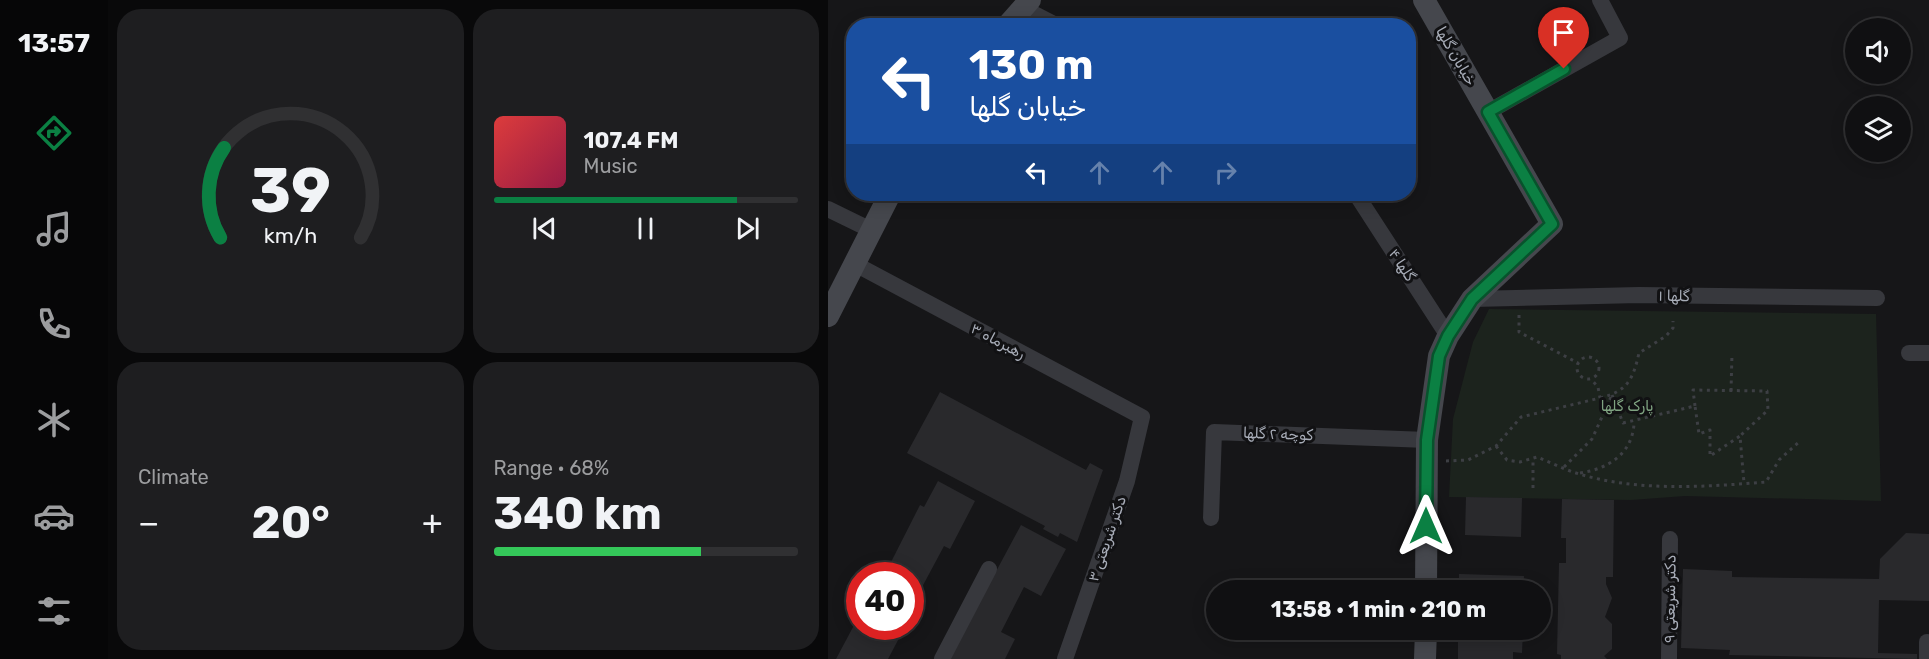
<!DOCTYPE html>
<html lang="en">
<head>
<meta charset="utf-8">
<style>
  :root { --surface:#101012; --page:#1e1e20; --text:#f1f3f6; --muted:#9c9d9f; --line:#303032; --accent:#0b8043 }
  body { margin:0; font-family:Rubik,Vazirmatn,sans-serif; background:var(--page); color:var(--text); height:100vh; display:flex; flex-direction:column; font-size:22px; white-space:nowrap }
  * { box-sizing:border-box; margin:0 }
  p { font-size:20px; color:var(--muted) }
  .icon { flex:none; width:33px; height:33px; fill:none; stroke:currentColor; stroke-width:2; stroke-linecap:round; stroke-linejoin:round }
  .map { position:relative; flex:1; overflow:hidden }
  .sheet { display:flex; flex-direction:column; gap:9px; padding:9px; background:#09090a; width:720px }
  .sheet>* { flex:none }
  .top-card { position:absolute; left:18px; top:18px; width:570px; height:183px; border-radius:24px; box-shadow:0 3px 15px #0003,0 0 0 2px var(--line); background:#1a4fa0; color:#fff; overflow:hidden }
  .tools { position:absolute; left:1017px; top:18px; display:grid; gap:12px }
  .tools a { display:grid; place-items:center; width:66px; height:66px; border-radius:50%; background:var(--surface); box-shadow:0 3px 15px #0003,0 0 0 2px var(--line); font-size:30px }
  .speed { position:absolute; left:18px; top:562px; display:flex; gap:12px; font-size:30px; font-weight:700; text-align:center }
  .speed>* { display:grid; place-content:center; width:78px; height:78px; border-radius:50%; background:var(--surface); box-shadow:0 3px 15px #0003,0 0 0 2px var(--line); line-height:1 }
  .speed .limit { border:9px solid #d22; background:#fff; color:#111 }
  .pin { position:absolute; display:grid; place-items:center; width:51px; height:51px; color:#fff; margin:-62px -26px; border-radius:50% 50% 50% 0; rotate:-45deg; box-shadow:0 0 6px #0007 }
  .pin .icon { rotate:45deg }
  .me { position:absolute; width:66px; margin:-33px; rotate:0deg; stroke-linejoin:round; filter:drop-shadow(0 0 4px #0008) }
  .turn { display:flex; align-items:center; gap:21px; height:126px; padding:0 24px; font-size:27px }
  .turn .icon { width:78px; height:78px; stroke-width:2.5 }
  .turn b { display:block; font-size:42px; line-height:51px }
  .lanes { display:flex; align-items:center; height:57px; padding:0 24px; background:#0003; justify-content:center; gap:30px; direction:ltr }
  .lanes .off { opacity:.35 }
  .big { font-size:45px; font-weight:700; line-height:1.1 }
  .sheet .tile { flex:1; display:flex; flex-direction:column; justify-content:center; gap:9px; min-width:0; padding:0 21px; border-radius:24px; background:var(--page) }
  .sheet .dial { align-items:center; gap:0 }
  .dial svg { height:156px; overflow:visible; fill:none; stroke:var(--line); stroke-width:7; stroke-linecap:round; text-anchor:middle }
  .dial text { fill:var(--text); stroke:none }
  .song { display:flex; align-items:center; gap:18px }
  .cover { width:72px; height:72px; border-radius:9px; background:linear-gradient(135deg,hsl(0 70% 55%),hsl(340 70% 35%)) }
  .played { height:6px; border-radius:3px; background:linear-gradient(90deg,var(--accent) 80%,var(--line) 80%) }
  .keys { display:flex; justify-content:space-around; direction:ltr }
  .heat { display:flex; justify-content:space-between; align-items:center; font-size:33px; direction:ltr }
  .charge { height:9px; border-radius:4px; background:linear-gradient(90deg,#34c759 68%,var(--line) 0) }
  .sheet .tiles { flex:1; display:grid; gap:9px; grid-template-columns:repeat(2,1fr) }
  .trip { position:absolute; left:378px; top:580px; width:345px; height:60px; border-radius:30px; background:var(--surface); box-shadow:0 3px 15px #0003,0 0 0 2px var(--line); font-weight:700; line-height:60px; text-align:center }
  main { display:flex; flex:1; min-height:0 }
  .menu { display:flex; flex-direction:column; width:108px; justify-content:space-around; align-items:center; background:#060607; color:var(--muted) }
  .menu .icon { width:42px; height:42px }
  .menu .active { color:var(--accent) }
  .menu b { font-size:27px; color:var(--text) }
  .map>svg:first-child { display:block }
  .green { fill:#1c231d }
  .building { fill:#29292c }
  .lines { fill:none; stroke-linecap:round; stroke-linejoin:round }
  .path { stroke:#3d3f44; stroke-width:3; stroke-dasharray:3 4.5; stroke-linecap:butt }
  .street { stroke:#37383d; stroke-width:16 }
  .secondary { stroke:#45474d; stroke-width:22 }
  .route-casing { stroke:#07532c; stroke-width:15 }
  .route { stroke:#0b8043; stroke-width:10 }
  .labels { text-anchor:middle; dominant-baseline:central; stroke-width:6; stroke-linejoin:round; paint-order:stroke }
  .street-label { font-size:15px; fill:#a8adb8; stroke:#111113 }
  .park-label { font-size:15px; fill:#7fa381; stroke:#111113 }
</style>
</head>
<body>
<main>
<nav class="menu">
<b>13:57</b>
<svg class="icon active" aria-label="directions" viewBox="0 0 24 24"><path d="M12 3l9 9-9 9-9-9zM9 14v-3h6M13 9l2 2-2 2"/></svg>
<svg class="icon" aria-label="music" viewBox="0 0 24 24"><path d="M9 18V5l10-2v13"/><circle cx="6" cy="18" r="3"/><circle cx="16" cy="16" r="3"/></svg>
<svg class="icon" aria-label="phone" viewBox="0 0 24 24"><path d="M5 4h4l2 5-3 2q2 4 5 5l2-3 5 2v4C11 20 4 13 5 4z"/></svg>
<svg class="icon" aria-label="climate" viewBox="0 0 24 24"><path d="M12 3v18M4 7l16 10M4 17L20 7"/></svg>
<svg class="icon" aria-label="car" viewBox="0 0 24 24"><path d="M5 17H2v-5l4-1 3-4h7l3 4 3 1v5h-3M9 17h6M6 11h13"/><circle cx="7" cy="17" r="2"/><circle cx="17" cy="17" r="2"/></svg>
<svg class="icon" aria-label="filters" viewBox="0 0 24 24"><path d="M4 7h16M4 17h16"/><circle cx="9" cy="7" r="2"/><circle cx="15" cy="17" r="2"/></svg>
</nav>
<section class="sheet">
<div class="tiles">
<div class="tile dial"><svg viewBox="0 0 100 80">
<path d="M14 69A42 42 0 1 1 86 69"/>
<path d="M14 69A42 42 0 0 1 16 23" stroke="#0b8043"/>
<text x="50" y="56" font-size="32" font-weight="700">39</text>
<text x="50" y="72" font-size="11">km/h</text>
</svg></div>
<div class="tile">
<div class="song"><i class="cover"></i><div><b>107.4 FM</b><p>Music</p></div></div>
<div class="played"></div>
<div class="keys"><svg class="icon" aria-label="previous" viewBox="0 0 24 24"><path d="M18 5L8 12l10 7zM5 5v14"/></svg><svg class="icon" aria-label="pause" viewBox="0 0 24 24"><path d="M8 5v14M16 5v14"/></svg><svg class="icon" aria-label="next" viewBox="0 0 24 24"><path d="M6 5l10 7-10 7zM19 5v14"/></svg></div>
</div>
<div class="tile"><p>Climate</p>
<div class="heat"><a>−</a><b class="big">20°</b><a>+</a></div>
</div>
<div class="tile"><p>Range · 68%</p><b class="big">340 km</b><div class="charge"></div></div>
</div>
</section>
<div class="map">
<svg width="1101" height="659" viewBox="0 0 1101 659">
  <rect width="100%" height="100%" fill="#161618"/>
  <polygon class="green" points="661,309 1048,314 1053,501 857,496 803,500 621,497 625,419 645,342"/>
  <g class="building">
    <polygon points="112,392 258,470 262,463 275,470 249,542 232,533 230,537 215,529 217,526 79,453"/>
    <polygon points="110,481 147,501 122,549 116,546 93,589 97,591 82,617 82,576 52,576 56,569 59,570 92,505 96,507"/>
    <polygon points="638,497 694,498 693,537 637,535"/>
    <polygon points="734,499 786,500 785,577 778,577 778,584 784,598 777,617 784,624 784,649 776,656 779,659 733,659 733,655 729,654 731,563 738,563 738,538 733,538"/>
    <polygon points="193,525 238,549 213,596 196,587 173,632 187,639 177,659 121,659"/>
    <polygon points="1078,533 1101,534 1101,601 1051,600 1050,653 1089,654 1089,659 901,655 902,650 853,648 855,569 904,571 904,577 1051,579 1052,559"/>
    <polygon points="631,574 696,576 695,591 631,591"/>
    <polygon points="32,614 32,627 77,627 60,659 8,659"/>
    <polygon points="630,630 695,630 694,653 685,652 685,659 630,659"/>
  </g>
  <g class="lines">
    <g class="path">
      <polyline points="691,315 691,332 750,363"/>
      <circle cx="760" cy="368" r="11"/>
      <polyline points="903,391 904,354"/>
      <polyline points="784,395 795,423 867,406 871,434 882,430 882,456 912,436 916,483"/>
      <path d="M772 398C800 391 805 379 811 353L838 336 845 328V321"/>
      <polyline points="867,406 865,390 939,391 940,410 912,436"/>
      <path d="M668 446 679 460 692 462 709 457C722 462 735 469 748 473 808 492 876 487 938 482L951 460 971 442"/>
      <polyline points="618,461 640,460 668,446 693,417 772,398 770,387 763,379"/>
      <polyline points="736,467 764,439 783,397"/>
      <path d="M752 473C780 469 804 454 806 424"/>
      <polyline points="705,488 705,458"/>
    </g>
    <g class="street">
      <polyline points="195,8 230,26"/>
      <polyline points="660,112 792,38 772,0"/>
      <polyline points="528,194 620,336"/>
      <polyline points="0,209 43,230"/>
      <polyline points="27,264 314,417 299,481 237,659"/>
      <polyline points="644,299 811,295 1049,298"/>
      <polyline points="1081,353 1101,353"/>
      <polyline points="383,518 386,432 599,440"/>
      <polyline points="1099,642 1099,659"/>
      <polyline points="114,659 161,569"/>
      <polyline points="841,659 842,539"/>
    </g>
    <g class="secondary">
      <polyline points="596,0 724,224 644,299 620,336 611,356 599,440 598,591"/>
      <polyline points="179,26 202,0"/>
      <polyline points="0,316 62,194"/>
      <polyline points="597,659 598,630"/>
    </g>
  </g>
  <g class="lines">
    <defs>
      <polyline id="route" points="598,526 599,440 611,356 620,336 644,299 724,224 660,112 736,69"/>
    </defs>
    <use href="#route" class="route-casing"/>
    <use href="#route" class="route"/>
  </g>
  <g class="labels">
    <g class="street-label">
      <text transform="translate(628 56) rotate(60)">خیابان گلها</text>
      <text transform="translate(574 265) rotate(57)">۴ گلها</text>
      <text transform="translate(846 296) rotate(1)">۱ گلها</text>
      <text transform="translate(170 341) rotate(28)">۳ رهبرماه</text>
      <text transform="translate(450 434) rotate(2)">کوچه ۲ گلها</text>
      <text transform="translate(279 539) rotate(-71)">۳ دکتر شریعتی</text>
      <text transform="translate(842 599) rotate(-89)">دکتر شریعتی ۹</text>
    </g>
    <g class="park-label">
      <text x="799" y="406">پارک گلها</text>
    </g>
  </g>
</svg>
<div class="tools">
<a><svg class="icon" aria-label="sound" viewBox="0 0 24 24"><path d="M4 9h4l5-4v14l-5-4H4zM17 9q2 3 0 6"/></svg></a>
<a><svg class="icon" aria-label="layers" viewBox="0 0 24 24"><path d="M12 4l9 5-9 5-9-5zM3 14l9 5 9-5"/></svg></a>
</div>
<div class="speed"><div class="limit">40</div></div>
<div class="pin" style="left:736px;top:69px;background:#d93025"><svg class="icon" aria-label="arrive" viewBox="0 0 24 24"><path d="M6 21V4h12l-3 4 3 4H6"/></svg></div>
<svg class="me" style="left:598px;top:526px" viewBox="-20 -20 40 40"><path d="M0-17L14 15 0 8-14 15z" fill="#0b8043" stroke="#fff" stroke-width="4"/></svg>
<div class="trip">13:58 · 1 min · 210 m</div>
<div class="top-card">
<div class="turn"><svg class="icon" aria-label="left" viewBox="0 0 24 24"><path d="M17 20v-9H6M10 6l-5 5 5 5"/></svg><div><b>130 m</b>خیابان گلها</div></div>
<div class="lanes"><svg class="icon" aria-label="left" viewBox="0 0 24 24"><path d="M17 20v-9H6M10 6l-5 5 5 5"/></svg><svg class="icon off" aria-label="ahead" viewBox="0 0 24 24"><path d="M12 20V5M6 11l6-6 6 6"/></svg><svg class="icon off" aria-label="ahead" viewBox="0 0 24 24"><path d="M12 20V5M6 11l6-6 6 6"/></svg><svg class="icon off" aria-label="right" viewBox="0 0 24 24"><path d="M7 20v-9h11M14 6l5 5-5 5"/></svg></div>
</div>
</div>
</main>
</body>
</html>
